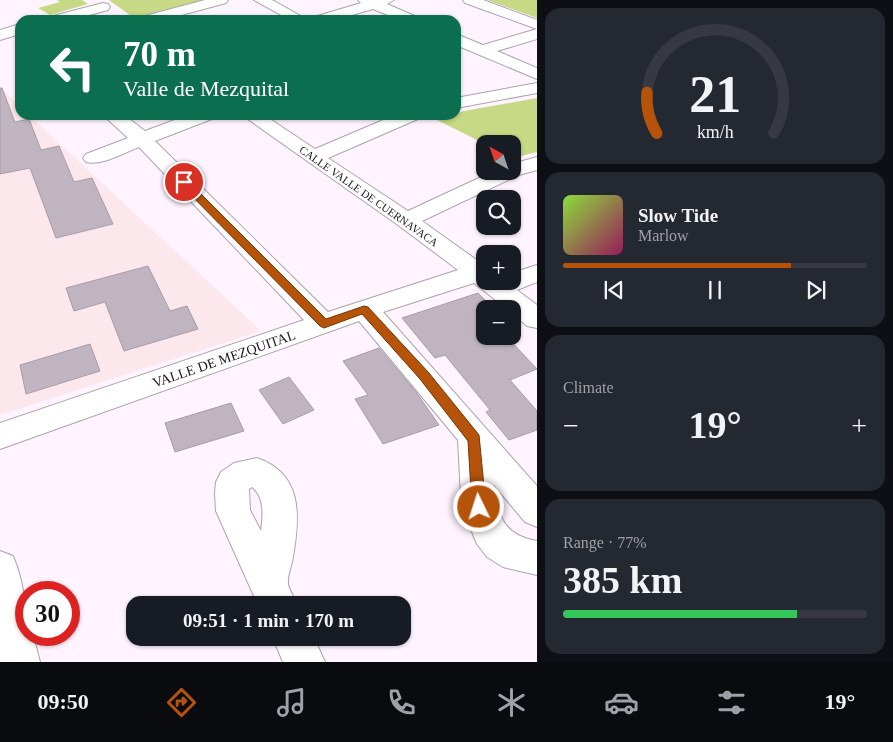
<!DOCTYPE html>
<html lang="en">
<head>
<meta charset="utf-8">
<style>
  :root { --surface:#171b24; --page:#242831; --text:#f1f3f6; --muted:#9ea1a6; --line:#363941; --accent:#b45309 }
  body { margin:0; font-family:"Times New Roman",serif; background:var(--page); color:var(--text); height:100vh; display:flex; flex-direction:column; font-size:19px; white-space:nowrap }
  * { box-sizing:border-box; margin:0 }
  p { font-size:16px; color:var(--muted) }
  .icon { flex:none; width:28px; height:28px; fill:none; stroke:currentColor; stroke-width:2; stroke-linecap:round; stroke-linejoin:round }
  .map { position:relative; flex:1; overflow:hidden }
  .side { display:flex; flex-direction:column; gap:8px; padding:8px; background:#0d0f14; width:356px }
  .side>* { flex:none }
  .banner { position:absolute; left:15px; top:15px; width:446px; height:105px; border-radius:15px; box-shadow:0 1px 4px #0004; background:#0b6e4f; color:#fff; overflow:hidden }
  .needle { width:32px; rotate:320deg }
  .buttons { position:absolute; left:476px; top:135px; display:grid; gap:10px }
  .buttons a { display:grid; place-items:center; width:45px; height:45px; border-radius:10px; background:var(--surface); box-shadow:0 1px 4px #0004; font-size:25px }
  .speed { position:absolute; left:15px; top:581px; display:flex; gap:10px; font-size:25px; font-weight:700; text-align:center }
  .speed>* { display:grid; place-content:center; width:65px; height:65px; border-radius:50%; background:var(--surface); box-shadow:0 1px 4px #0004; line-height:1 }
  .speed .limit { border:8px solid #d22; background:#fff; color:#111 }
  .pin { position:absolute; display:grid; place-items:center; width:42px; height:42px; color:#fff; margin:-21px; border:2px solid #fff; border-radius:50%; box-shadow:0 1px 5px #0007 }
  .me { position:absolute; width:55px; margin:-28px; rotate:356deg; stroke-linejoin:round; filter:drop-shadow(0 0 4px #0008) }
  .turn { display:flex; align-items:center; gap:18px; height:105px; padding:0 25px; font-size:22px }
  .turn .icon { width:65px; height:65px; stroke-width:2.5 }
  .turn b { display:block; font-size:35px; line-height:42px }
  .big { font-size:38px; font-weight:600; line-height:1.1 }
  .side .card { flex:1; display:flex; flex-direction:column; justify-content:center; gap:8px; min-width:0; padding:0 18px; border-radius:15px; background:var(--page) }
  .side .dial { align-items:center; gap:0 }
  .dial svg { height:130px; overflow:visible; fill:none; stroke:var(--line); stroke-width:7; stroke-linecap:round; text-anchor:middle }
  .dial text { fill:var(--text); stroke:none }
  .song { display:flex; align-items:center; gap:15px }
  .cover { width:60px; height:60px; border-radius:8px; background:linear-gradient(135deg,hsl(90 70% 55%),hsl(330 70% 35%)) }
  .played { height:5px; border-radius:2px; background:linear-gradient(90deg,var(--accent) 75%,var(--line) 75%) }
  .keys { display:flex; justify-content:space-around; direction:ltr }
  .heat { display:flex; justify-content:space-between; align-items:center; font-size:28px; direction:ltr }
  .charge { height:8px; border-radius:4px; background:linear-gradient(90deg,#34c759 77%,var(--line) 0) }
  .trip { position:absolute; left:126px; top:596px; width:285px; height:50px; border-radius:15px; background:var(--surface); box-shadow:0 1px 4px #0004; font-weight:600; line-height:50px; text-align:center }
  .dock { display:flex; height:80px; justify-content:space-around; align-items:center; background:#090b0e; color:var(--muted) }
  .dock .icon { width:35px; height:35px }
  .dock .active { color:var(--accent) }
  .dock b { font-size:22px; color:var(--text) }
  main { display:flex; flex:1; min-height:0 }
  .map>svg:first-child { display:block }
  .industrial { fill:#fce7ed }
  .green { fill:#c7d985 }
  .building { fill:#c1b4c1; stroke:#a89ca9 }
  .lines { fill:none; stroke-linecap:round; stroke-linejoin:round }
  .minor-casing { stroke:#aea1ae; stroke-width:2 }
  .minor { fill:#fff; fill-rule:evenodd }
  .route { fill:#b45309; stroke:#753606 }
  .labels { text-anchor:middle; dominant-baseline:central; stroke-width:4.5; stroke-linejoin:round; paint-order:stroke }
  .far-street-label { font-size:11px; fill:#1b161b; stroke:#fff }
  .street-label { font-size:14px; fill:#1b161b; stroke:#fff }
</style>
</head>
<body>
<main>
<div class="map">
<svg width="537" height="662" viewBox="0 0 537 662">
  <rect width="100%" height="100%" fill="#fff4ff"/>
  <polygon class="industrial" points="0,88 20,106 20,115 29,115 261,331 0,415"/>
  <g class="green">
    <polygon points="57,0 82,0 88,4 50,15 38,8 60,2"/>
    <polygon points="109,0 205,0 134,18"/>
    <polygon points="487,0 537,0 537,18"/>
    <polygon points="537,98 537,152 513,158 512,144 485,144 437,120 464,111"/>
  </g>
  <g class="building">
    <polygon points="0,88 2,88 15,122 29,119 41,150 59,146 74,182 92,178 113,224 56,238 30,168 0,174"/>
    <polygon points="148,266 170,311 187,306 198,329 124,351 105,302 74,311 66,288"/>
    <polygon points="478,293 494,309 485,309 485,336 506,336 537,369 510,380 537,411 537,430 509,440 486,412 490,410 445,355 435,358 402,318"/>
    <polygon points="90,344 100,371 26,394 20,365"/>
    <polygon points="379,348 416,392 439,425 383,444 355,399 368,395 343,361"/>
    <polygon points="289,377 314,410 283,424 259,390"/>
    <polygon points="231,403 244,431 175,452 165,423"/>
  </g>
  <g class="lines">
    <defs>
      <g id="minor">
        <polygon points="205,0 228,0 226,3 163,20 139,20 141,17"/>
        <polygon points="254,0 272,0 308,20 290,20"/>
        <polygon points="358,0 394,0 387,4 417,17 419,20 400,20 373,9 335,20 312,20 314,17 361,3"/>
        <polygon points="463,0 483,0 537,20 537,29 465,3"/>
        <polygon points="103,3 108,4 110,7 108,10 71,20 47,20 49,17"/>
        <polygon points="20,24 20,34 0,40 0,30"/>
        <polygon points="537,29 537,39 497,51 537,68 537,79 456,45 456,34 483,45"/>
        <polygon points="537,83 537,93 456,108 456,98"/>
        <path d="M103 115H124L145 131 188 115H214L212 119 155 141 328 312 458 270 398 225 242 115H264L315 149 395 115H420L418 119 328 158 408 211 494 171H512V164L537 157V170L519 175 422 221 485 266V281H512V273L537 265V282L517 290 537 305V328L527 326 512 313V309H507L474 283 383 312 537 486V527L525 522 494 485C498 516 503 535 537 541V575L503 567 487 557 477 544 465 515 461 497 458 440 359 321 0 449V423L304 320 139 147C123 153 102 166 86 162L83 158 86 154 128 138Z"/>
        <path d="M257 458C303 474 300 516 293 557 292 565 287 575 288 584 289 590 295 599 297 605H258L216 511 215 493 216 482 221 472 234 463ZM252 487C265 498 263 515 261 531L250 510 249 489Z"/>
        <path d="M0 551 13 556C24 582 26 607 26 635H33L40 662H0Z"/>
        <polygon points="273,638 314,638 325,662 283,662"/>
      </g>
    </defs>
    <use href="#minor" class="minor-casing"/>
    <use href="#minor" class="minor"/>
  </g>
  <polygon class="route" points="180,180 187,180 326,319 364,306 368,307 429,373 479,435 486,507 484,512 479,514 474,512 472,507 468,441 420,379 362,314 324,328 320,326 180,184"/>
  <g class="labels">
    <g class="far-street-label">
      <text transform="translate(369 196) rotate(35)">CALLE VALLE DE CUERNAVACA</text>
    </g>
    <g class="street-label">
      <text transform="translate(224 359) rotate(-19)">VALLE DE MEZQUITAL</text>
    </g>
  </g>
</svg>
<div class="buttons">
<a><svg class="needle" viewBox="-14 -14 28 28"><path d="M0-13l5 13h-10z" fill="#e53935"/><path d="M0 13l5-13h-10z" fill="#9ea1a6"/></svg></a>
<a><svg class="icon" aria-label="search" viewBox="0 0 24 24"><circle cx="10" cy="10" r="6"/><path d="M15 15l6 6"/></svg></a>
<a>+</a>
<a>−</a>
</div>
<div class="speed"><div class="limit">30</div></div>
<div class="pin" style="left:184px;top:182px;background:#d93025"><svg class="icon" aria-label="arrive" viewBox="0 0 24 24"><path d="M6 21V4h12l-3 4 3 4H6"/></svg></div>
<svg class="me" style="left:479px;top:507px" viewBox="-20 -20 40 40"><circle r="17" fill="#b45309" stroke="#fff" stroke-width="3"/><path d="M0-11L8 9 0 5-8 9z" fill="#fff"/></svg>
<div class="trip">09:51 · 1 min · 170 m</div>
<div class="banner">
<div class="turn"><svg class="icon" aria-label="left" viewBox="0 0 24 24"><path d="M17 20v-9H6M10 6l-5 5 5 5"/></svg><div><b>70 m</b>Valle de Mezquital</div></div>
</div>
</div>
<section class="side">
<div class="card dial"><svg viewBox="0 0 100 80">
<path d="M14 69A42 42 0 1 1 86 69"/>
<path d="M14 69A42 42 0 0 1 8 44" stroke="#b45309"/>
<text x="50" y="56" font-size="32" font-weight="700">21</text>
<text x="50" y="72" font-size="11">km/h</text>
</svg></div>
<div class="card">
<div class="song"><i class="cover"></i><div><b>Slow Tide</b><p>Marlow</p></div></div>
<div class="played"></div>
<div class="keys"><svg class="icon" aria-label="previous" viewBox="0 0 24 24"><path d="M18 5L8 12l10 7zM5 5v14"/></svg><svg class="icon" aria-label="pause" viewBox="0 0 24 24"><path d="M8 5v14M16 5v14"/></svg><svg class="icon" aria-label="next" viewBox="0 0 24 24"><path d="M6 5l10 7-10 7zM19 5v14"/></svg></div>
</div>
<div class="card"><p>Climate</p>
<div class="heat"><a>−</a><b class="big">19°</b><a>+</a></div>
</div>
<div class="card"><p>Range · 77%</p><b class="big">385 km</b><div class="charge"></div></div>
</section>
</main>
<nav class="dock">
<b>09:50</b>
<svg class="icon active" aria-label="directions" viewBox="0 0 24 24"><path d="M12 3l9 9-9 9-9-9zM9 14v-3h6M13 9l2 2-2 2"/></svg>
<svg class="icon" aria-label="music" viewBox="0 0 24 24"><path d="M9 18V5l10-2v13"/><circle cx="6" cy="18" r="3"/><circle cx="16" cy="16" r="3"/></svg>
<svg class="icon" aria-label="phone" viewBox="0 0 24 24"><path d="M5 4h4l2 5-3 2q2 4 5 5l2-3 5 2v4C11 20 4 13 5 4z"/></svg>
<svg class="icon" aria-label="climate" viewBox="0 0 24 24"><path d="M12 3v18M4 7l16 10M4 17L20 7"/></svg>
<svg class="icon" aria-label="car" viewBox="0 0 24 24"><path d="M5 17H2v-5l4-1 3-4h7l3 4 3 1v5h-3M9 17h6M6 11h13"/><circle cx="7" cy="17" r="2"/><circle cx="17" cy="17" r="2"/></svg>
<svg class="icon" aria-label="filters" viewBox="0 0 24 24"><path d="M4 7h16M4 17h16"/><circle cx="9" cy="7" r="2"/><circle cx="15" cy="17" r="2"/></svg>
<b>19°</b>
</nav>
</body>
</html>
